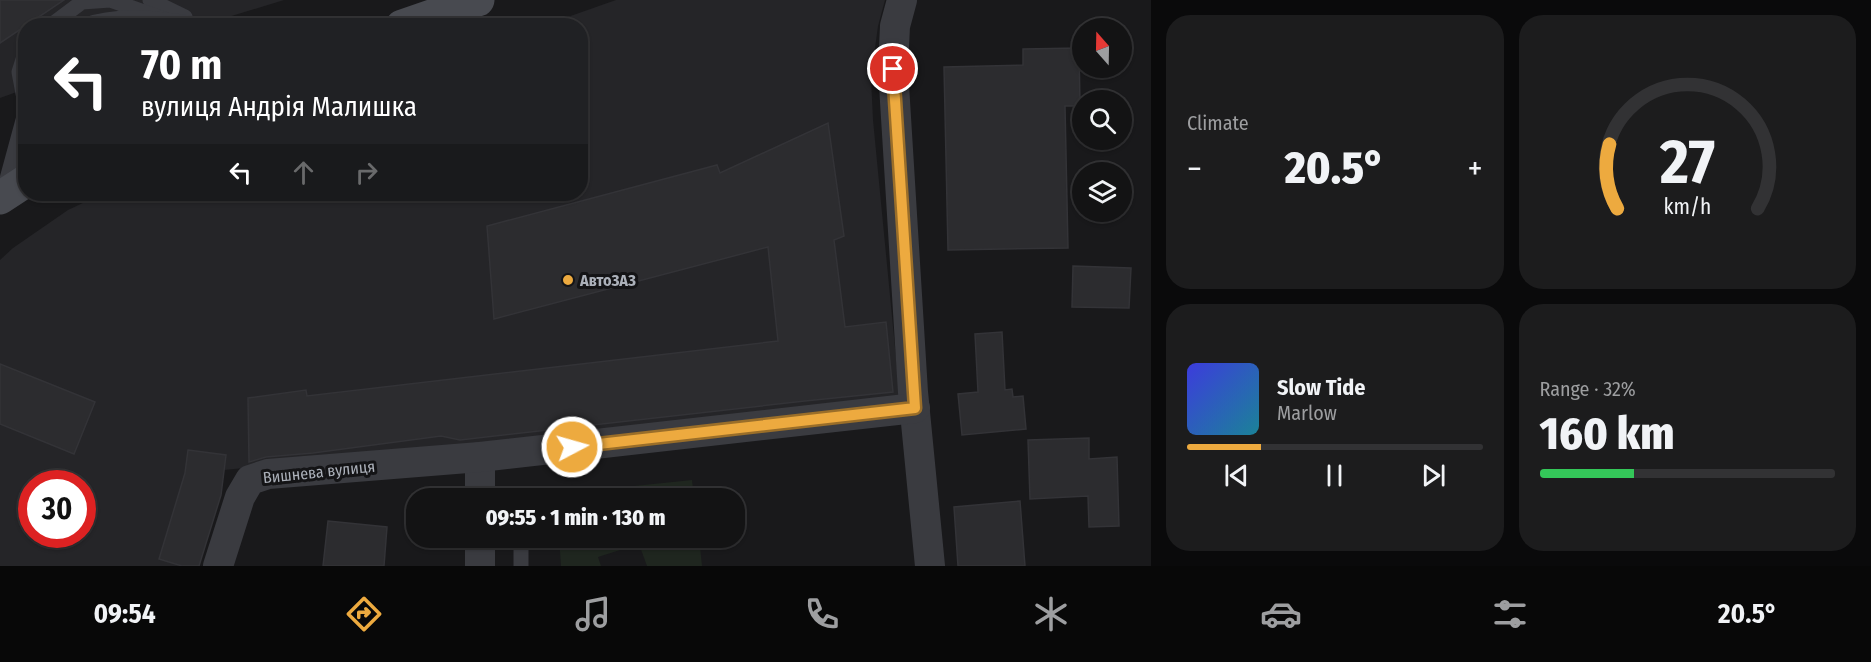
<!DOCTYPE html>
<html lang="en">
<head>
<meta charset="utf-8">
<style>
  :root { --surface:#131314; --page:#1c1c1d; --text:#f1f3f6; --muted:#9d9ea0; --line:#323234; --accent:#edaa3f }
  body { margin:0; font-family:"Fira Sans Condensed",sans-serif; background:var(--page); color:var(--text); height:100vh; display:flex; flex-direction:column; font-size:22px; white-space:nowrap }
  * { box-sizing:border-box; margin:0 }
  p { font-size:20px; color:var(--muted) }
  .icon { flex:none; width:33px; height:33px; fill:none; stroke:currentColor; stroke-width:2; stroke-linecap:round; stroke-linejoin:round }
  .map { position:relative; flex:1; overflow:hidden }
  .details { display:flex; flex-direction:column; gap:15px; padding:15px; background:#0a0a0b; width:720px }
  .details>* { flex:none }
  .hud { position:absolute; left:18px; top:18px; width:570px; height:183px; border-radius:24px; box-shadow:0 2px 4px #0004,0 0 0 2px var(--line); background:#202124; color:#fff; overflow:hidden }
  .needle { width:39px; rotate:340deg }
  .tools { position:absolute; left:1072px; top:18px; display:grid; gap:12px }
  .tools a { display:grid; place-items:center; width:60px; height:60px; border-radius:50%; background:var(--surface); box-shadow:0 2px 4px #0004,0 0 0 2px var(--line); font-size:30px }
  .speed { position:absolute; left:18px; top:470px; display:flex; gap:12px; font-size:30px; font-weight:700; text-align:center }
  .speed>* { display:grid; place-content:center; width:78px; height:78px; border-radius:50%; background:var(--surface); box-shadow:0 2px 4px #0004,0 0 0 2px var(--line); line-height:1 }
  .speed .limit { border:9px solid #d22; background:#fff; color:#111 }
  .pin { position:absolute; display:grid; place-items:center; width:51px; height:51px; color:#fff; margin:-26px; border:3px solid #fff; border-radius:50%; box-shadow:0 2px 6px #0007 }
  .me { position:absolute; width:66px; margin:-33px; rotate:84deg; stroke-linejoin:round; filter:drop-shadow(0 0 4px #0008) }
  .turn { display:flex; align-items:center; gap:21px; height:126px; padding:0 24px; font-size:27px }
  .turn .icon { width:78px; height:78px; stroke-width:2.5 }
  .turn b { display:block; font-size:42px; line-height:51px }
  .lanes { display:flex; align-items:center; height:57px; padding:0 24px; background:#0003; justify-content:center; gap:30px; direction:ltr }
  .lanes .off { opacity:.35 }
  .big { font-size:45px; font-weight:800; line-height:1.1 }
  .details .card { flex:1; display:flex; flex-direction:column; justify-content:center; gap:9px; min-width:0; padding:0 21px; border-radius:24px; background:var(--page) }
  .details .dial { align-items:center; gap:0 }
  .dial svg { height:156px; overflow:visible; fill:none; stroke:var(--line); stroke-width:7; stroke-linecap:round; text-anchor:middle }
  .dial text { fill:var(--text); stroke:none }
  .song { display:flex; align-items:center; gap:18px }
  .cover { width:72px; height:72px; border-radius:9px; background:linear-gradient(135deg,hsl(240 70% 55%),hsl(190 70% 35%)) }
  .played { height:6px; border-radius:3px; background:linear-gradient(90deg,var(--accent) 25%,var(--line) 25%) }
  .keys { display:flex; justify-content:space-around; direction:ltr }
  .heat { display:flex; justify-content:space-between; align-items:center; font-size:33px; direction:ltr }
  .charge { height:9px; border-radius:4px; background:linear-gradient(90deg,#34c759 32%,var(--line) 0) }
  .details .tiles { flex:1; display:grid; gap:15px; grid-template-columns:repeat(2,1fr) }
  .trip { position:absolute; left:406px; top:488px; width:339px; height:60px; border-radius:24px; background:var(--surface); box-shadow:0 2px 4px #0004,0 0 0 2px var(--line); font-weight:800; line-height:60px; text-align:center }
  .tabs { display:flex; height:96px; justify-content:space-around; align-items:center; background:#080808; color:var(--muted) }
  .tabs .icon { width:42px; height:42px }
  .tabs .current { color:var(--accent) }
  .tabs b { font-size:27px; color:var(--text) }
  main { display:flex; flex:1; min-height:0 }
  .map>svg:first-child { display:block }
  .built { fill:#252528; fill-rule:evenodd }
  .green { fill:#1f261f }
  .building { fill:#2c2c2f; stroke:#333337; stroke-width:1.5 }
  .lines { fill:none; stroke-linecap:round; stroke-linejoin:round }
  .service { stroke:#3a3b40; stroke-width:15 }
  .minor { stroke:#3a3b40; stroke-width:30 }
  .secondary { stroke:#484a50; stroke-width:33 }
  .route-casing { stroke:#9a6e29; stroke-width:15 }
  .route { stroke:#edaa3f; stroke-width:10 }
  .poi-dot { fill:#edaa3f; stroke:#141416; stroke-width:2 }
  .labels { text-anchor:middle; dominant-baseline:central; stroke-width:6; stroke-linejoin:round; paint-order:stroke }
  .poi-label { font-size:16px; font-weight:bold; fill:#acb1ba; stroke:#141416; text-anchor:start }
  .street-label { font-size:16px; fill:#acb1ba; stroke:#141416 }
</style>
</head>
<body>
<main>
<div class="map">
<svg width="1151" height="566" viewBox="0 0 1151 566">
  <rect width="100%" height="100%" fill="#19191b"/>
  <g class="built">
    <polygon points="0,0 284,0 202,25 26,26 25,89 0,98"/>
    <path d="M616 0H885L878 26 871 78 873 120 900 399 224 470 221 491 199 566H0V260L13 248 68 210 102 194H580V26L545 25ZM32 483H82V534H32Z"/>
  </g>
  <g class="green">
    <polygon points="692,480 694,498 557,498 557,494"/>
    <polygon points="559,537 699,537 702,566 647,566 639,544 598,557 601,566 561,566"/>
  </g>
  <g class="building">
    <polygon points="0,0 64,0 0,43"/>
    <polygon points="1079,48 1080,106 1065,106 1068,248 948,250 944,67 1023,65 1023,49"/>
    <polygon points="828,123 844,236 834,240 845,327 886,322 893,392 805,401 460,440 441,436 313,453 266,457 249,462 248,398 306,390 307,396 778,341 768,247 494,319 487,226 717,165 720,173"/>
    <polygon points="1073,266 1131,268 1129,308 1072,307"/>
    <polygon points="1002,332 1005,390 1012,389 1013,397 1023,396 1026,429 962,435 958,394 978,392 975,334"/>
    <polygon points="0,364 95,402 74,454 0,424"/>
    <polygon points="1089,438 1089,459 1117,457 1119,526 1089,527 1088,496 1030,499 1028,440"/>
    <polygon points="188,450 226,455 221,495 199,566 182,566 159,559 185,473"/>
    <polygon points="1020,501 1025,566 958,566 954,507"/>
    <polygon points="328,521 387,527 384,566 323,566"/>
  </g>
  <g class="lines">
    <g class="service">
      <polyline points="150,0 185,17"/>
      <polyline points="50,26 82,2 110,0 164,19"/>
      <path d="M82 26C122 12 163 19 203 25"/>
      <polyline points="26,50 19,72 26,109"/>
      <polyline points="4,190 26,109"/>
      <polyline points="521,566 521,537"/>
    </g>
    <g class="minor">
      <polyline points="902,0 895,26 893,69 913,392 930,566"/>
      <polyline points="480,498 480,457"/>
      <polyline points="218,566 240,497 250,480 268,474 480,457 915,408"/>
      <polyline points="480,566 480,537"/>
    </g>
    <g class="secondary">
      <polyline points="402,26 478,0"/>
      <polyline points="0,198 26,181"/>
    </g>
  </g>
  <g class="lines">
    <defs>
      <polyline id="route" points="572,447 915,408 893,69"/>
    </defs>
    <use href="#route" class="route-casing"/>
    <use href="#route" class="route"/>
  </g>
  <circle class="poi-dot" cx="568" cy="280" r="6"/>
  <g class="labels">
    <g class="poi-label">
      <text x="580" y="280">АвтоЗАЗ</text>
    </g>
    <g class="street-label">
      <text transform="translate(319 472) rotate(-6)">Вишнева вулиця</text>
    </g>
  </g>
</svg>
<div class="tools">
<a><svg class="needle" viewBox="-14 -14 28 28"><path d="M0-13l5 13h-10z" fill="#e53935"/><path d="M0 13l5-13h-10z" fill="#9d9ea0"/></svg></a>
<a><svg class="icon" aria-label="search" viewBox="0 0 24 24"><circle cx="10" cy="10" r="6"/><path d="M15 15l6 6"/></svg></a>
<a><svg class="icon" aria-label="layers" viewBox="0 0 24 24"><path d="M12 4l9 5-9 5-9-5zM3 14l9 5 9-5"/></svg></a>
</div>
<div class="speed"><div class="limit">30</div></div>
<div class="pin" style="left:893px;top:69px;background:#d93025"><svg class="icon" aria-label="arrive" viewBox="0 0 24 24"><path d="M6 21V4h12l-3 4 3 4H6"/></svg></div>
<svg class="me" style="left:572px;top:447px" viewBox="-20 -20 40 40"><circle r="17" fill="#edaa3f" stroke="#fff" stroke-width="3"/><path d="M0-11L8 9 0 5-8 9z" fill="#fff"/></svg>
<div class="trip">09:55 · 1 min · 130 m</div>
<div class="hud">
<div class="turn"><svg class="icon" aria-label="left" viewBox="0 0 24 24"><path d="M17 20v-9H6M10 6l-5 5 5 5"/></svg><div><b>70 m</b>вулиця Андрія Малишка</div></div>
<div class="lanes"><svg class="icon" aria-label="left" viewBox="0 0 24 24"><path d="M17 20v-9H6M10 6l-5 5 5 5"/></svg><svg class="icon off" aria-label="ahead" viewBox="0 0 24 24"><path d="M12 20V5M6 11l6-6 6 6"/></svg><svg class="icon off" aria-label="right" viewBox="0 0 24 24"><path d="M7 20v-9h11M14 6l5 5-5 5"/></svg></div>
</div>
</div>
<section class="details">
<div class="tiles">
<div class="card"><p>Climate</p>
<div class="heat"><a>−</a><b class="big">20.5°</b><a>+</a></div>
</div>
<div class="card dial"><svg viewBox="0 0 100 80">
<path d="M14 69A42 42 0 1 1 86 69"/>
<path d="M14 69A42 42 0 0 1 10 36" stroke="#edaa3f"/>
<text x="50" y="56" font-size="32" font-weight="700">27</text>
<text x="50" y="72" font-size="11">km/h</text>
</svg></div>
<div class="card">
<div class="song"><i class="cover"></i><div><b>Slow Tide</b><p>Marlow</p></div></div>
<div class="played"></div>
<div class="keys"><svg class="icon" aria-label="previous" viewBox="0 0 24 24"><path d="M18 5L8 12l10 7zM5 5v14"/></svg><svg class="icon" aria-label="pause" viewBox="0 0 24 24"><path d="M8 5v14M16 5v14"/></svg><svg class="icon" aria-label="next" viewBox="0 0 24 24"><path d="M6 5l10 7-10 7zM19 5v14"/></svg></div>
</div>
<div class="card"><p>Range · 32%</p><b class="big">160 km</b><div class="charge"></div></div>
</div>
</section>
</main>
<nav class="tabs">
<b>09:54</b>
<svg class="icon current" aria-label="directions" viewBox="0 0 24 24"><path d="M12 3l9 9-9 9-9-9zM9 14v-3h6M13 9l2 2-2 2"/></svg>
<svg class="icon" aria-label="music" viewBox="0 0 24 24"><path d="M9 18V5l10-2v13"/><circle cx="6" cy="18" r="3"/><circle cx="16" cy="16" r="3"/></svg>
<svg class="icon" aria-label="phone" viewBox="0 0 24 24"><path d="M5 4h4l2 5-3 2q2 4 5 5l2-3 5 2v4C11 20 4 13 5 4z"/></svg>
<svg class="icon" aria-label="climate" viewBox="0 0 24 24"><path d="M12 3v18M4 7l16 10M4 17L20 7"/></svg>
<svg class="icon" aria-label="car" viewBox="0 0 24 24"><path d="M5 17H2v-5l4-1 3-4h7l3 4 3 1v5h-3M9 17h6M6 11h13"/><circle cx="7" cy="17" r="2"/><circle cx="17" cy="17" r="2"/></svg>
<svg class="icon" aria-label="filters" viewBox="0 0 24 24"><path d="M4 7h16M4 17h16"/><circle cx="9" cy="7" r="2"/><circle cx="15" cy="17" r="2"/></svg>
<b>20.5°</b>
</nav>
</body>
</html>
